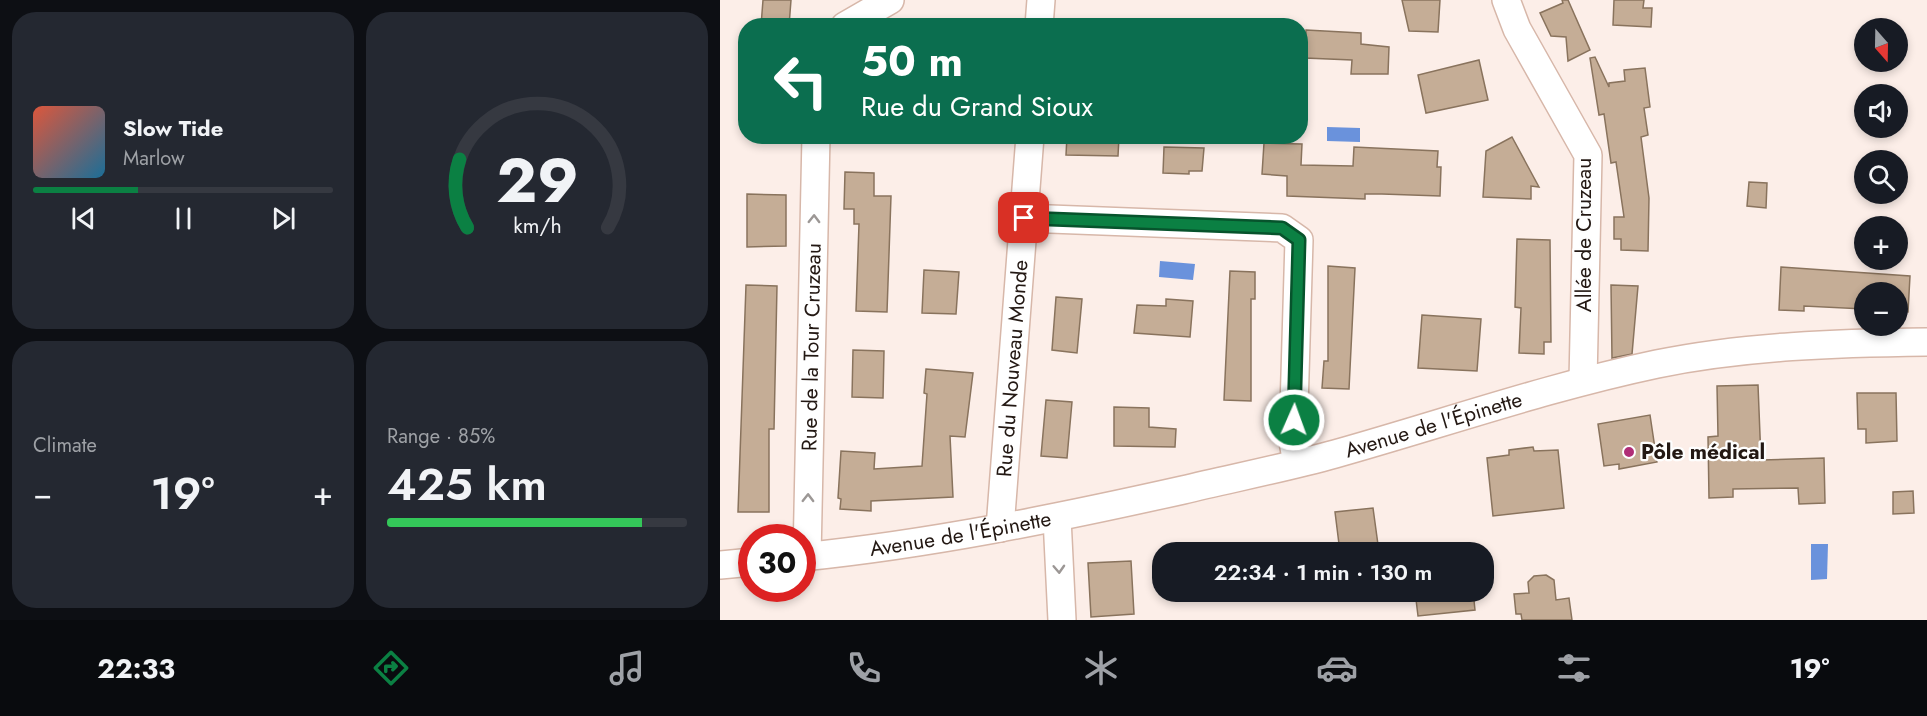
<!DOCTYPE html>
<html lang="en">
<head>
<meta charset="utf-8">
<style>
  :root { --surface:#171b24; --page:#242831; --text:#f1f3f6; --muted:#9ea1a6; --line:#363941; --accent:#0b8043 }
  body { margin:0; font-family:Jost,sans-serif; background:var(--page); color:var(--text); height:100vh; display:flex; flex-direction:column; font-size:22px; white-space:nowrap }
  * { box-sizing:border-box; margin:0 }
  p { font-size:20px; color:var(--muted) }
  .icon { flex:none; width:33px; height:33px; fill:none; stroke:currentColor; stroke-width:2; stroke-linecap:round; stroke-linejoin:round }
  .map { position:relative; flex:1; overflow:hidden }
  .side { display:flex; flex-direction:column; gap:12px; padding:12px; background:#0d0f14; width:720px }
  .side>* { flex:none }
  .banner { position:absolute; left:18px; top:18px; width:570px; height:126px; border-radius:24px; box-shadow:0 3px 9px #0003; background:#0b6e4f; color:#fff; overflow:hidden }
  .needle { width:39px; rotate:160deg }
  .tools { position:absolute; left:1134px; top:18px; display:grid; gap:12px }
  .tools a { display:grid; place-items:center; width:54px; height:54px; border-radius:50%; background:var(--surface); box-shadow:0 3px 9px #0003; font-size:30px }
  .speed { position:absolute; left:18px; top:524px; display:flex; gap:12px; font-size:30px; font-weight:700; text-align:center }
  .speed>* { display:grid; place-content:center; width:78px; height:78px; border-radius:50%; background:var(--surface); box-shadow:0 3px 9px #0003; line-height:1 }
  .speed .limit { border:9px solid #d22; background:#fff; color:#111 }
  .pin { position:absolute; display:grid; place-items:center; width:51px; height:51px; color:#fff; margin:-26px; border-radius:12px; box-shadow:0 3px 9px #0006 }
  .me { position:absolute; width:66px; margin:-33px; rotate:2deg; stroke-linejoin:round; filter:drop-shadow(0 0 4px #0008) }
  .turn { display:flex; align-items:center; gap:21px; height:126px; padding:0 24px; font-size:27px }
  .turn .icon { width:78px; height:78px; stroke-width:2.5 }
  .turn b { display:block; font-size:42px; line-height:51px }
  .big { font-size:45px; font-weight:600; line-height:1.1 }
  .side .widget { flex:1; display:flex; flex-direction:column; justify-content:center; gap:9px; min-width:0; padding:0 21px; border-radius:24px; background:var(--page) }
  .side .dial { align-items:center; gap:0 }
  .dial svg { height:156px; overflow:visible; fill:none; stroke:var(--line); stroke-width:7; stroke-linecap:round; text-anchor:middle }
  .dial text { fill:var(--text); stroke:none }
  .song { display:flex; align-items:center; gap:18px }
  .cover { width:72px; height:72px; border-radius:9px; background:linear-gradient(135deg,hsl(10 70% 55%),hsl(200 70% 35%)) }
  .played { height:6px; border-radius:3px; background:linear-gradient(90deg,var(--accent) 35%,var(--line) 35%) }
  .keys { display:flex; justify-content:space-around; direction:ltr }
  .heat { display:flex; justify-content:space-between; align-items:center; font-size:33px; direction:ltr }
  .charge { height:9px; border-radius:4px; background:linear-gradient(90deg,#34c759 85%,var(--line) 0) }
  .side .tiles { flex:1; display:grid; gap:12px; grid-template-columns:repeat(2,1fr) }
  .trip { position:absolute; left:432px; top:542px; width:342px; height:60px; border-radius:24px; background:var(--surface); box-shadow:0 3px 9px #0003; font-weight:600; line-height:60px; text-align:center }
  .tab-bar { display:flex; height:96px; justify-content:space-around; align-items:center; background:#090b0e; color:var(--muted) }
  .tab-bar .icon { width:42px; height:42px }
  .tab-bar .active { color:var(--accent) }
  .tab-bar b { font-size:27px; color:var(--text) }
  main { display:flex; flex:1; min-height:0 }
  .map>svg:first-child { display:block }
  .water { fill:#6a92dc }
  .building { fill:#c5ad96; stroke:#89735d; stroke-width:1.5 }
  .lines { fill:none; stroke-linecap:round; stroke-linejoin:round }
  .minor-casing { stroke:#d7b7a9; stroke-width:30 }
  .minor { stroke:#fff; stroke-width:27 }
  .oneway { stroke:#9c9795 }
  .route-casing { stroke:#07532c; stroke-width:15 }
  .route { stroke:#0b8043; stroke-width:10 }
  .poi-dot { fill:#b02d77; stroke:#fefefe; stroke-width:2 }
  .labels { text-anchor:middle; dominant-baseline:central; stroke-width:4.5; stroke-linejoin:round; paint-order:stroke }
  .street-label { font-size:21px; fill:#231813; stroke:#fefefe }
  .poi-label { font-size:21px; font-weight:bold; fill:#231813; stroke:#fefefe; text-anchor:start }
</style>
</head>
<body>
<main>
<section class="side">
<div class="tiles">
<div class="widget">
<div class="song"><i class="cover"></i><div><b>Slow Tide</b><p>Marlow</p></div></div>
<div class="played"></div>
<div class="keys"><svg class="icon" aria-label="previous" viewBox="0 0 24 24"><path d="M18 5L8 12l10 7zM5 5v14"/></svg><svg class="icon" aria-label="pause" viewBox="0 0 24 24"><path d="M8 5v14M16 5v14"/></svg><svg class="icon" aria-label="next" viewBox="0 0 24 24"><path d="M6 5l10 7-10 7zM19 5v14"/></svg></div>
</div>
<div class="widget dial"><svg viewBox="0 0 100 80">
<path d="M14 69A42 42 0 1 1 86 69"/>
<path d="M14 69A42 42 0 0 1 10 34" stroke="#0b8043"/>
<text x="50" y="56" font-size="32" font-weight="700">29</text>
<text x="50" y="72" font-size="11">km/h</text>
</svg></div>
<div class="widget"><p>Climate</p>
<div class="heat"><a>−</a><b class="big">19°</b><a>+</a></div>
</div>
<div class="widget"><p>Range · 85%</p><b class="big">425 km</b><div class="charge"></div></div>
</div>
</section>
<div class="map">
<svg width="1207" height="620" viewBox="0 0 1207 620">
  <rect width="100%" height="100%" fill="#fceee8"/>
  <g class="water">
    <polygon points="607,127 640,128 640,142 607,141"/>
    <polygon points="440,261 475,264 473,280 439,277"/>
    <polygon points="1091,544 1108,544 1107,579 1091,580"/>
  </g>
  <g class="building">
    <polygon points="43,0 71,0 69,26 41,26"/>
    <polygon points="682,0 720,0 718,32 689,31"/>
    <polygon points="842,0 848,0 870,50 848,61 846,37 831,36 820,13 843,3"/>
    <polygon points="894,0 924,0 923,8 932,8 931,27 893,25"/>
    <polygon points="586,30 641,33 641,44 669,47 668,74 631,74 632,60 585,58"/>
    <polygon points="875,57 889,87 889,83 905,81 904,70 925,68 930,107 924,108 928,135 921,137 929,198 928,251 901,250 901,239 894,239 894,217 904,217 896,162 891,163 884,114 879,115 870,58"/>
    <polygon points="759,60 768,100 706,113 698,75"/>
    <polygon points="347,136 399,136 398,156 346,155"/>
    <polygon points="792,137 819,187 811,186 811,199 763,197 766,151"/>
    <polygon points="544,143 582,144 581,165 633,166 634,147 718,151 717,167 721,167 720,196 662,194 645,194 645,199 567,196 567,176 542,174"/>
    <polygon points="444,147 484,148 482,171 469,171 469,174 443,173"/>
    <polygon points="125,172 154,173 154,196 171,196 167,312 136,311 139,224 134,224 134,209 124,209"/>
    <polygon points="1029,182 1047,183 1046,208 1027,206"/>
    <polygon points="27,194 66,195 66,246 27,247"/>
    <polygon points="797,239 830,240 831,342 824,342 824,354 799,353 801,308 795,307"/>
    <polygon points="608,266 635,268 629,389 602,388 604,361 608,361"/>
    <polygon points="1061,267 1190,276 1188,312 1178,311 1178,292 1144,292 1144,309 1084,306 1084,311 1059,310"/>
    <polygon points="204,270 239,272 236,314 202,313"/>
    <polygon points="510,271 535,272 535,299 531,299 531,401 504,400"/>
    <polygon points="26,285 57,286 54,429 49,429 49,512 18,512"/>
    <polygon points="891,285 918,286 912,354 892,358"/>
    <polygon points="336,297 362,299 357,353 332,350"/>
    <polygon points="446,299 473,301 470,337 414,333 417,305 446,306"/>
    <polygon points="702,315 761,319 757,371 698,368"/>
    <polygon points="133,350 164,351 163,398 132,397"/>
    <polygon points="206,369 253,373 245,437 230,436 233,497 151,501 151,511 120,509 121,499 118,498 121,451 155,453 154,469 202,466 207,394 204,393"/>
    <polygon points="1038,385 1041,460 1104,458 1105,503 1079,504 1078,488 1013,489 1013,497 989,498 988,437 998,436 997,386"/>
    <polygon points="1137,393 1176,393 1177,441 1146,443 1146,429 1138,429"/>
    <polygon points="326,400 352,402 347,458 321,456"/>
    <polygon points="394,407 429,408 429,427 456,429 455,447 394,446"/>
    <polygon points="930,415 937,462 899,469 899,464 884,466 878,424"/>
    <polygon points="813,447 814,451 838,450 844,508 773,516 767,458 789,455 789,450"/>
    <polygon points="1193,491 1194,513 1173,514 1173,492"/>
    <polygon points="653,508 659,552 620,552 615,512"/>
    <polygon points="411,561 414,614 371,617 368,563"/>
    <polygon points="826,575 834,580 836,600 849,598 852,620 802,620 801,614 796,614 794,594 809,593 808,582 814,576"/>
    <polygon points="695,591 753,591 755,610 698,616"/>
  </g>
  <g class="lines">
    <defs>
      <g id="minor">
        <polyline points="786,0 797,29 868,155 863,381"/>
        <polyline points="125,26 170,0"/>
        <polyline points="319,26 321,0"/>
        <polyline points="304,218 562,228 579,240 573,442 577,463"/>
        <polyline points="337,518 342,620"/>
        <path id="s1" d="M280 528 310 136"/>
        <path id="s2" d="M82 557C210 544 338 518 463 490 513 478 565 468 615 454 722 424 828 387 937 364 1025 346 1118 343 1207 342"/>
        <path id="s3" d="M87 557 96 136"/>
        <polyline points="0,565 32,562"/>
      </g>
    </defs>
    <use href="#minor" class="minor-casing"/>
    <use href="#minor" class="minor"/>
  </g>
  <defs><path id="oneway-chevron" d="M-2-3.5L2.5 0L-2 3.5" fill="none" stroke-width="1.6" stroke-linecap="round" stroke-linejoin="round" transform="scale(1.5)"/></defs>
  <g class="oneway">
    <use href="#oneway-chevron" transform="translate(94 219) rotate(-89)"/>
    <use href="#oneway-chevron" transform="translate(88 498) rotate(-89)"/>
    <use href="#oneway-chevron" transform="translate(339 569) rotate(87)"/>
  </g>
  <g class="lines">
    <defs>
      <polyline id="route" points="304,218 562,228 579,240 574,420"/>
    </defs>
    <use href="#route" class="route-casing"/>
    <use href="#route" class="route"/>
  </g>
  <circle class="poi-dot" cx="909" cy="452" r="6"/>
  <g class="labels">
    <g class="street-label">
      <text transform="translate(864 235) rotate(-90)">Allée de Cruzeau</text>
      <text stroke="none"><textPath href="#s3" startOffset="210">Rue de la Tour Cruzeau</textPath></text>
      <text stroke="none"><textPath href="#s1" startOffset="160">Rue du Nouveau Monde</textPath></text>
      <text stroke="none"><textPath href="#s2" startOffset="646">Avenue de l'Épinette</textPath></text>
      <text stroke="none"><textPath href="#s2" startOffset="160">Avenue de l'Épinette</textPath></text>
    </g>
    <g class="poi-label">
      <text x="921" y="452">Pôle médical</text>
    </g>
  </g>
</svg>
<div class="tools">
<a><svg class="needle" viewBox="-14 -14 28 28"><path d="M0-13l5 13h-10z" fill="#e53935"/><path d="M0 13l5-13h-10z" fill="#9ea1a6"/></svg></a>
<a><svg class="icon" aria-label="sound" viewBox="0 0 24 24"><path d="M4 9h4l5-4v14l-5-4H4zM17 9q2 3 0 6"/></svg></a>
<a><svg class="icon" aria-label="search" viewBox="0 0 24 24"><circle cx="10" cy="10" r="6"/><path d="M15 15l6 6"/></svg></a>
<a>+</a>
<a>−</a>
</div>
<div class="speed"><div class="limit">30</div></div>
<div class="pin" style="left:304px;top:218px;background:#d93025"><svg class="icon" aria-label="arrive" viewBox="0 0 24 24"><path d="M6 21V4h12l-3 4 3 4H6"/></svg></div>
<svg class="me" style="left:574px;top:420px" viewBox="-20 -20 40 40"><circle r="17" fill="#0b8043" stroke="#fff" stroke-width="3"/><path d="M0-11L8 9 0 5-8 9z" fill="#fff"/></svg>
<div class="trip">22:34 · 1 min · 130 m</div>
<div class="banner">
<div class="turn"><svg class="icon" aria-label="left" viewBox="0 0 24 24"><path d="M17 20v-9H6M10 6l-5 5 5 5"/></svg><div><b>50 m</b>Rue du Grand Sioux</div></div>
</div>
</div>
</main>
<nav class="tab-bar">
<b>22:33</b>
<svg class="icon active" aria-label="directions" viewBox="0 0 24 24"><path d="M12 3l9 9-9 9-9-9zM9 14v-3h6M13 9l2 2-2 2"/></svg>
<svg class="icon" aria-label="music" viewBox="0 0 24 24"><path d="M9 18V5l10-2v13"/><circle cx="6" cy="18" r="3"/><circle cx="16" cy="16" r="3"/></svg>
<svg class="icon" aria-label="phone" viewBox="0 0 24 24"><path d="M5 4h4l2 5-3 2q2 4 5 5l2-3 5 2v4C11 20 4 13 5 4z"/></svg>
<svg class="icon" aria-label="climate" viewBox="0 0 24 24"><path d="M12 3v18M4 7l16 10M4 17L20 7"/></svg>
<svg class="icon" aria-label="car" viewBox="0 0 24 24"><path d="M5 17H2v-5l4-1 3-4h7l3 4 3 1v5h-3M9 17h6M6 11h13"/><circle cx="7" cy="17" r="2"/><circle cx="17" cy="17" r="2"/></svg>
<svg class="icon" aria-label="filters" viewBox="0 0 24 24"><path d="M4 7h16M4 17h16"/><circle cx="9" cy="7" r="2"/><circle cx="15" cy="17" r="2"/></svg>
<b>19°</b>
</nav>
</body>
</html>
